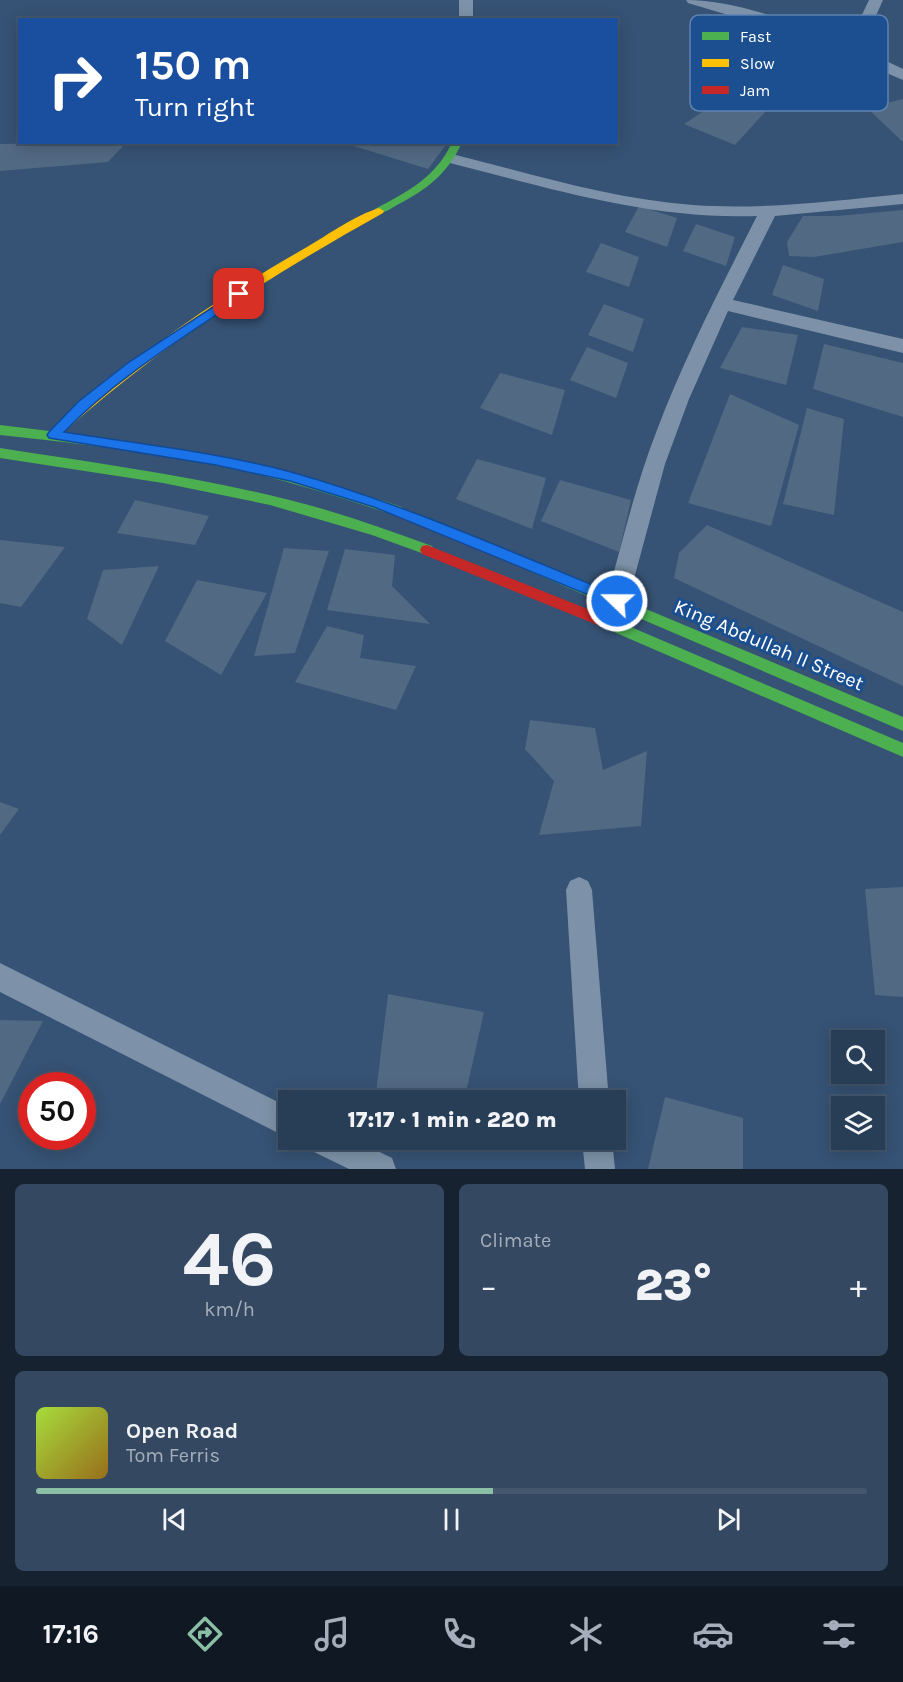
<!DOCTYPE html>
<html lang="en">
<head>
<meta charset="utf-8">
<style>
  :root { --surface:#283e57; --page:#344961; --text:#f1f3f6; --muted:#a5aeba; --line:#44576d; --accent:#8abfa5 }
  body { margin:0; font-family:Karla,sans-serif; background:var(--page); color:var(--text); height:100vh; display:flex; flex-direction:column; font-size:22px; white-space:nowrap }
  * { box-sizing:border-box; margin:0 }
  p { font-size:20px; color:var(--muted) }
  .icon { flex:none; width:33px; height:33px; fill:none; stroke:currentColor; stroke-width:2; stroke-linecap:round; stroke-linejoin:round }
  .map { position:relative; height:1169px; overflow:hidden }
  .details { display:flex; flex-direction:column; gap:15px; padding:15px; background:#162230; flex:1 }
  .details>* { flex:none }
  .top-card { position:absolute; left:18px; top:18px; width:600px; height:126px; border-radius:0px; box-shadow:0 3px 15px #0003,0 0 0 2px var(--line); background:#1a4fa0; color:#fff; overflow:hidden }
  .buttons { position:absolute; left:831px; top:1030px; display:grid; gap:12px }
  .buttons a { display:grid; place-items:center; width:54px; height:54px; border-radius:0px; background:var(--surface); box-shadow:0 3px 15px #0003,0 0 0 2px var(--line); font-size:30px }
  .speed { position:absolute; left:18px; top:1072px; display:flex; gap:12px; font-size:30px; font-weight:700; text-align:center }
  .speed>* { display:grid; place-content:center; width:78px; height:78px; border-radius:50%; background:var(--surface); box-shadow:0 3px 15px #0003,0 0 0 2px var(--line); line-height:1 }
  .speed .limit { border:9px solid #d22; background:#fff; color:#111 }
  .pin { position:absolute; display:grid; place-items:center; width:51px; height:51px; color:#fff; margin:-26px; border-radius:12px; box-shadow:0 3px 9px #0006 }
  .me { position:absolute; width:66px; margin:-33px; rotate:292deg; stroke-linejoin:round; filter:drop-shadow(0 0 4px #0008) }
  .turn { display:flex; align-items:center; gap:21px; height:126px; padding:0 18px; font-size:27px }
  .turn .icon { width:78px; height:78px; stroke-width:2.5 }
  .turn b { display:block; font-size:42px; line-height:51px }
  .big { font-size:45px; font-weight:800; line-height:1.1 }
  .details .tile { flex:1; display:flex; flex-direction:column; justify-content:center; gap:9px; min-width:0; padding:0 21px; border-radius:9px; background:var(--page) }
  .details .dial { align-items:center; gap:0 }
  .dial b { font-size:78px; line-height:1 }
  .song { display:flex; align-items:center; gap:18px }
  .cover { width:72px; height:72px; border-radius:9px; background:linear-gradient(135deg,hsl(80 70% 55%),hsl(40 70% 35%)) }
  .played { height:6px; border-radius:3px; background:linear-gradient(90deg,var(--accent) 55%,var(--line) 55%) }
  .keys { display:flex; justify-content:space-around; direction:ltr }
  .heat { display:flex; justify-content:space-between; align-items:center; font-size:33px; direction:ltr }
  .details .tiles { flex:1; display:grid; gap:15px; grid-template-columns:1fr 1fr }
  .tile:last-child { grid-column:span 2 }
  .trip { position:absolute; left:278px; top:1090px; width:348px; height:60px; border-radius:0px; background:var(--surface); box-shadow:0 3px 15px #0003,0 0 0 2px var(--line); font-weight:800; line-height:60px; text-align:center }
  .menu { display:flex; height:96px; justify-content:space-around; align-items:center; background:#101923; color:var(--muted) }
  .menu .icon { width:42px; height:42px }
  .menu .active { color:var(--accent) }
  .menu b { font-size:27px; color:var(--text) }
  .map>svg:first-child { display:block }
  .building { fill:#526984 }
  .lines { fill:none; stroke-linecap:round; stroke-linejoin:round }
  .street { fill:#7d92a8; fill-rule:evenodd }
  .fast { fill:#4caf50; fill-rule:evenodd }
  .slow { fill:#ffc107; fill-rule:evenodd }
  .jam { fill:#c62828; fill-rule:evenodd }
  .route { fill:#1a73e8; stroke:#114b97; stroke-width:1.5 }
  .labels { text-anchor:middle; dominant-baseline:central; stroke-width:6; stroke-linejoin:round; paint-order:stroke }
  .street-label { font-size:20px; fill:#fff; stroke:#1b4f8f }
  .key { fill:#1b4f8f; stroke:#5f84b1; stroke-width:1.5 }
  .key-label { font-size:16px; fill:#fff }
</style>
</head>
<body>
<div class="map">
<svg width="903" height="1169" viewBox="0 0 903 1169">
  <rect width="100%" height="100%" fill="#365274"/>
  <g class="building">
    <polygon points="733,92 768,109 735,145 684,124"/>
    <polygon points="903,99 903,142 867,108"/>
    <polygon points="127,142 108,162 0,171 0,144"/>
    <polygon points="341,142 448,142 428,169"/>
    <polygon points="639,206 677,218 667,247 625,232"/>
    <polygon points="903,210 903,242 814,257 789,256 787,242 803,216 837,216"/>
    <polygon points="696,224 735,237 726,266 683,251"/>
    <polygon points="601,243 639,257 629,287 586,272"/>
    <polygon points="783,265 824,279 818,311 772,295"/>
    <polygon points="604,304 644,319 633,352 588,335"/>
    <polygon points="742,327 798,335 786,385 720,368"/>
    <polygon points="824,344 903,363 903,417 813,389"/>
    <polygon points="587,347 628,363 616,398 570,380"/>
    <polygon points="500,373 565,390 552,435 480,408"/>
    <polygon points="730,394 799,425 771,526 688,503"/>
    <polygon points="807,408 844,419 834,515 783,504"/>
    <polygon points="477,459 546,478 532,529 456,499"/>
    <polygon points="560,480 631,500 619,552 541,521"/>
    <polygon points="135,500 209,516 195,545 117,533"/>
    <polygon points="707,525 903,612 903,686 674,578 679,553"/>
    <polygon points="0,540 65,547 21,607 0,603"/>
    <polygon points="284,548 329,551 295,653 254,656"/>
    <polygon points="345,549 395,555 392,586 430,624 327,610"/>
    <polygon points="159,566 122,645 87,619 103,570"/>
    <polygon points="197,580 267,593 221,675 165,641"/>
    <polygon points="327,626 364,635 360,658 416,666 396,710 295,682"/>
    <polygon points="530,720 595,728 603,770 647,751 641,826 539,835 554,781 525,749"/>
    <polygon points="0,802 19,809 0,835"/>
    <polygon points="903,887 903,997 875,995 865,889"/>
    <polygon points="388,994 484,1012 464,1101 375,1101"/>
    <polygon points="0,1020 43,1021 0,1104"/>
    <polygon points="665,1097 743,1118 743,1169 648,1169"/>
  </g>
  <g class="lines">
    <g class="street">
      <rect x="459" y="0" width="14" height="20"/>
      <path d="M686 0C738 0 800 25 848 44L869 0H883L861 49 903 69V80L795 35 688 3Z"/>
      <path d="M452 154C532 174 611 199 693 205 763 210 833 201 903 194V204L775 216 733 300 903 339V353L728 311 689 399 665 464 628 601 625 608 617 610 609 608 606 601C622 544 635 486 657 430 685 356 721 287 757 216 650 220 549 188 446 162L444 159Z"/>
      <polygon points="579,877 588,881 592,890 609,1101 579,1101 566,890 570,881"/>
      <polygon points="0,963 288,1107 288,1138 0,992"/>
      <polygon points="308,1140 355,1140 392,1158 396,1169 349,1169 312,1151"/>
      <polygon points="582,1140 612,1140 615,1169 585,1169"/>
    </g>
    <g class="fast">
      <path d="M452 142H462C449 173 426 190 397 205 390 209 384 214 375 213V209C407 192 437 177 452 142Z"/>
      <path d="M0 425C140 441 268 462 402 507L403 511 397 516C349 500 302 485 253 473 170 454 85 444 0 435Z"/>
      <path d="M0 448C108 465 218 479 323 509 360 520 396 533 432 546L434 550 432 554 427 555 372 535 270 505 163 483 0 458Z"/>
      <polygon points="534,562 903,717 903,731 529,571 527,567 529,563"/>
      <polygon points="605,616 903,743 903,757 600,626 598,622 600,618"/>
    </g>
    <path class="slow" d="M379 208 384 211 383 213C265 279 157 347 57 438H49L47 435 49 432C128 360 214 300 307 247 329 234 356 215 379 208Z"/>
    <g class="jam">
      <polygon points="397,506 539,563 541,567 539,571 529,571 392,515 391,511 392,507"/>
      <polygon points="427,545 610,618 612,622 610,626 605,628 600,626 422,554 420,550 422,546"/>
    </g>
  </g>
  <path class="route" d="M239 290 244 294 243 297C181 339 116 378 64 432 140 444 217 452 291 472 405 504 513 553 622 597L624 601 622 605H613L374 507 290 481 216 465 49 438 47 435 49 432 78 402 129 362Z"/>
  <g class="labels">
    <g class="street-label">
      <text transform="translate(769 645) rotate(23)">King Abdullah II Street</text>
    </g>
  </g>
  <rect x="690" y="15" width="198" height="96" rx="9" class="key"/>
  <rect x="702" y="32" width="27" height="8" fill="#4caf50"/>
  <rect x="702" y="59" width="27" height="8" fill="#ffc107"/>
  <rect x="702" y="86" width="27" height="8" fill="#c62828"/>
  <g class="key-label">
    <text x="740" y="42">Fast</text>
    <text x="740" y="69">Slow</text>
    <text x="740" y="96">Jam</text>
  </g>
</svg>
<div class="buttons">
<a><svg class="icon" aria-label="search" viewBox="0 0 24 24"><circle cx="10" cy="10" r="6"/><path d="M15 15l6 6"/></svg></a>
<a><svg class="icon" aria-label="layers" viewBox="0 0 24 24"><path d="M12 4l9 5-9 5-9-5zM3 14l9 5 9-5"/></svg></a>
</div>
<div class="speed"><div class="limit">50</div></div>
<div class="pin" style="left:239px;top:294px;background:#d93025"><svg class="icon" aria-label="arrive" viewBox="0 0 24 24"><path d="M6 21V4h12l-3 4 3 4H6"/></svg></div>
<svg class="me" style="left:617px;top:601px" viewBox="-20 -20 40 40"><circle r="17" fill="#1a73e8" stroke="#fff" stroke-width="3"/><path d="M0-11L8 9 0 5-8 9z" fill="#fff"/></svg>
<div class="trip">17:17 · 1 min · 220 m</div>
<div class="top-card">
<div class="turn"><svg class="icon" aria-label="right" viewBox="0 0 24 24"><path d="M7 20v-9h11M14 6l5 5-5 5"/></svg><div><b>150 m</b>Turn right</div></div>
</div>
</div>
<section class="details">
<div class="tiles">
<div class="tile dial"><b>46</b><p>km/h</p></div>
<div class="tile"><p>Climate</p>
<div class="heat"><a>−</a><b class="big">23°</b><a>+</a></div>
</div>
<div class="tile">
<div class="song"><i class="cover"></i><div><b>Open Road</b><p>Tom Ferris</p></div></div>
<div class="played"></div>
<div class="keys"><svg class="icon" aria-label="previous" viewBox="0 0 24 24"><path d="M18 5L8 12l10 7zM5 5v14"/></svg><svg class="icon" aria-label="pause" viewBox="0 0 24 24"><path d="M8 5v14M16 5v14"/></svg><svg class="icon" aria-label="next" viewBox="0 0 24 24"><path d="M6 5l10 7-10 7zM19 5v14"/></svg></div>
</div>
</div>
</section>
<nav class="menu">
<b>17:16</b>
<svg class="icon active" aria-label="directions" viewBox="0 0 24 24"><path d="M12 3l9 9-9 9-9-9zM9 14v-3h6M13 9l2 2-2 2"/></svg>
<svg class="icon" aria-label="music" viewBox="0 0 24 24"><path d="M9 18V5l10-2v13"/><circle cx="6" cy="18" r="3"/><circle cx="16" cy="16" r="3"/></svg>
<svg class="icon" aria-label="phone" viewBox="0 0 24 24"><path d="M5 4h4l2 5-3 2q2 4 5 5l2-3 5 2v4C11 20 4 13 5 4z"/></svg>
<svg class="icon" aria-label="climate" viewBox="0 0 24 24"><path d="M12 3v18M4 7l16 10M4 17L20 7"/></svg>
<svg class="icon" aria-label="car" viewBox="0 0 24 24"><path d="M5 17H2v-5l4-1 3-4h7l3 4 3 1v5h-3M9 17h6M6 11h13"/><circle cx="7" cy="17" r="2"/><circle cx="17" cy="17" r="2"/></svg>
<svg class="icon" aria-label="filters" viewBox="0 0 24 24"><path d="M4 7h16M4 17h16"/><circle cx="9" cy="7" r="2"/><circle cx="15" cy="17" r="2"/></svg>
</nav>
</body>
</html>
